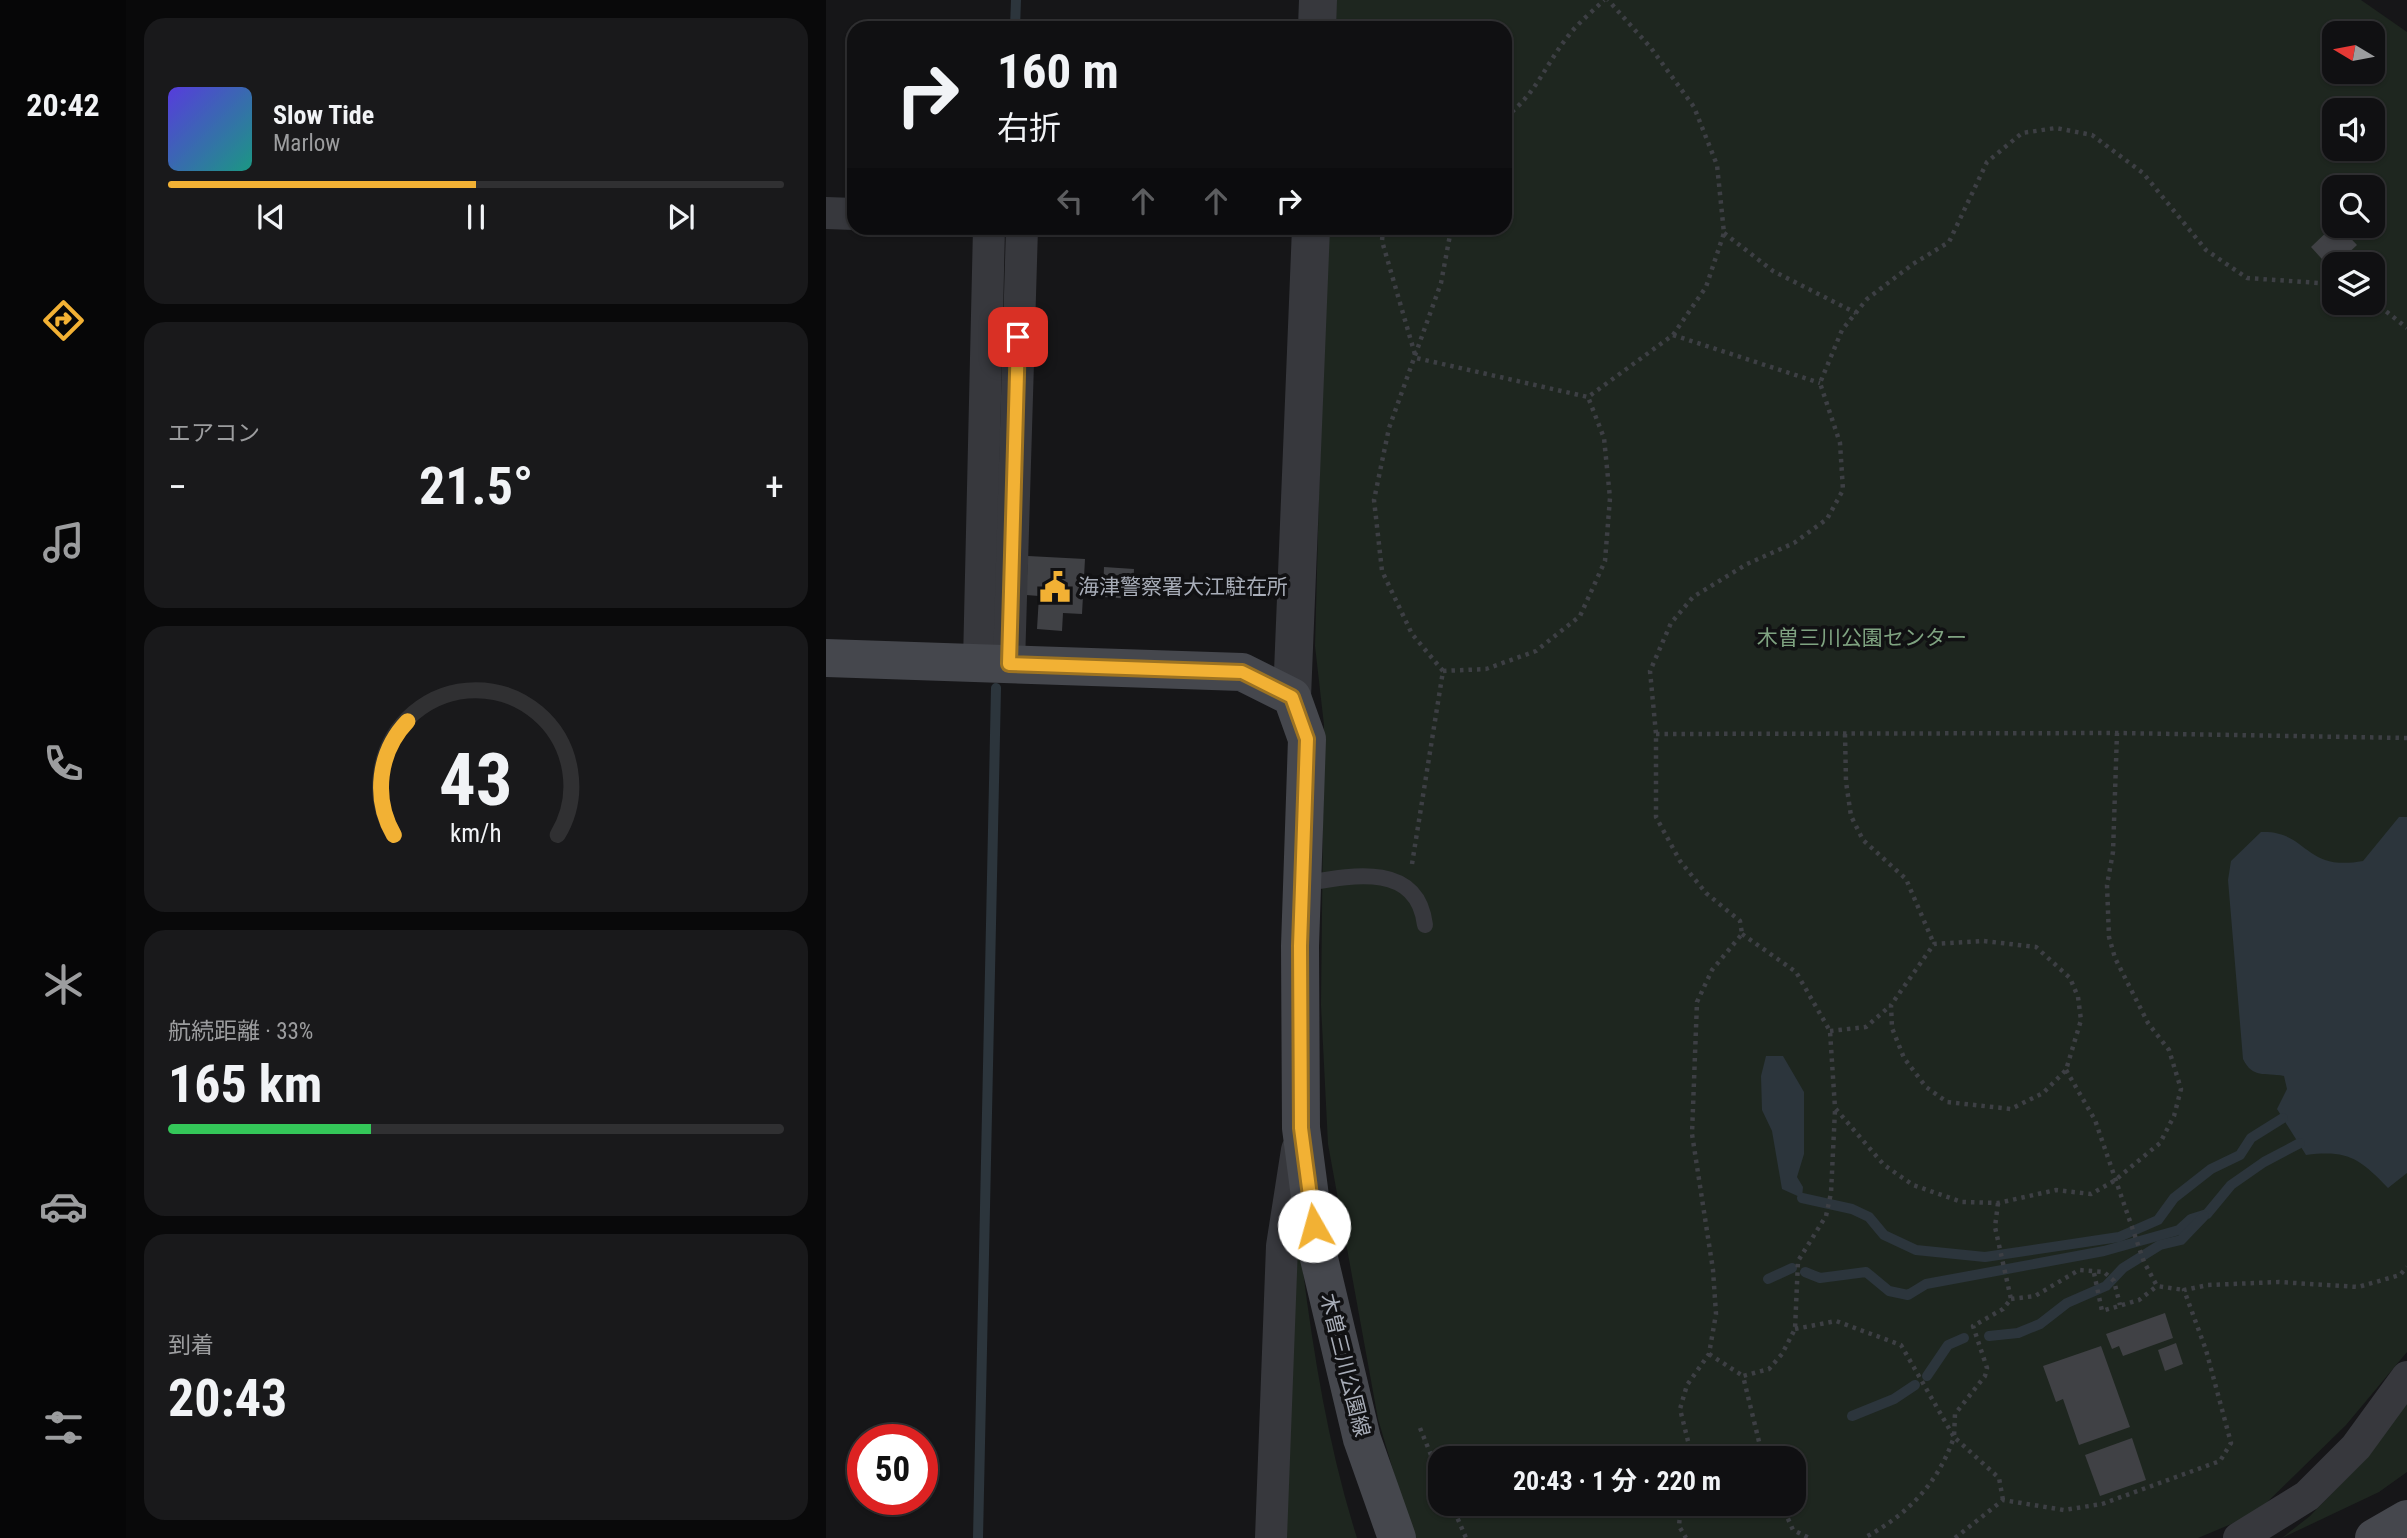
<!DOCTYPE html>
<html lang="ja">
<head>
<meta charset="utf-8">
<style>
  :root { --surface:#101012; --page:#19191b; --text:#f1f3f6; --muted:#9c9d9f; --line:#303032; --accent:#f2b134 }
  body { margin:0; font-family:"Roboto Condensed","Noto Sans JP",sans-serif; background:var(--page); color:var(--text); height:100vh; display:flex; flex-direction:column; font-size:26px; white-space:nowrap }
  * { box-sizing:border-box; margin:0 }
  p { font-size:23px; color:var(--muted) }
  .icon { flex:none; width:38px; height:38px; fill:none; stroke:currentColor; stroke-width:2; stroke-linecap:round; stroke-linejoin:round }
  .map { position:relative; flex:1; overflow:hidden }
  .drawer { display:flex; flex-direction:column; gap:18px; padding:18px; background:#09090a; width:700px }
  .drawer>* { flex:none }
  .top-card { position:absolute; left:21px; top:21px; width:665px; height:214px; border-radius:21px; box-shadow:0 2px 5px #0004,0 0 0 2px var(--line); background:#101012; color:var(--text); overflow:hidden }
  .needle { width:46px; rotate:280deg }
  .buttons { position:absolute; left:1496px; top:21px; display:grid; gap:14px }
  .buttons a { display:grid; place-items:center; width:63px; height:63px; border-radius:14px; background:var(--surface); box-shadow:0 2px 5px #0004,0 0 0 2px var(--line); font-size:35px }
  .speed { position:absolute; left:21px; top:1424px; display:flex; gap:14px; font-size:35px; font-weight:700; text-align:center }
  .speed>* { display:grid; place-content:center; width:91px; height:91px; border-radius:50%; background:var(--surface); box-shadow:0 2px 5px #0004,0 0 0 2px var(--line); line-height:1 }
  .speed .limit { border:10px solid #d22; background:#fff; color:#111 }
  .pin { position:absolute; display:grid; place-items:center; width:60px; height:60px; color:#fff; margin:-30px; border-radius:14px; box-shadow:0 4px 10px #0006 }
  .me { position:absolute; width:77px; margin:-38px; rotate:353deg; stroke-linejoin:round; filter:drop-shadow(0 0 5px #0008) }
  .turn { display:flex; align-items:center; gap:24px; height:147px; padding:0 35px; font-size:32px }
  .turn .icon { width:91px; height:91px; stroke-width:2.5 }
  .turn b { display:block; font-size:49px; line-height:60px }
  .lanes { display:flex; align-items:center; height:66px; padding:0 35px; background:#0003; justify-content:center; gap:35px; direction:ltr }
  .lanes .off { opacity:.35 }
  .big { font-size:52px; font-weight:700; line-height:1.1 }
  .drawer .widget { flex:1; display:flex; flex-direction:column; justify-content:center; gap:10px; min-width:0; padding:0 24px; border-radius:21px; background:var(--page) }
  .drawer .dial { align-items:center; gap:0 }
  .dial svg { height:182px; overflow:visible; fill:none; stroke:var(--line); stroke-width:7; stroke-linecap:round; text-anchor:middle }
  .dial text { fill:var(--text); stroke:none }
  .song { display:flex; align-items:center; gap:21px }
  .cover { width:84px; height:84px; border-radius:10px; background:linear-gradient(135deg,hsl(250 70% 55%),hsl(170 70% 35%)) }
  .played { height:7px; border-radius:4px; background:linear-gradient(90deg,var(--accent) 50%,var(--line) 50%) }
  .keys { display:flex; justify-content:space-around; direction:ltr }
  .heat { display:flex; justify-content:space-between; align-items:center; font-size:38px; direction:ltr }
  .charge { height:10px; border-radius:5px; background:linear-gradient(90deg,#34c759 33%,var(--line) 0) }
  .trip { position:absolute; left:602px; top:1446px; width:378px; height:70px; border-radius:21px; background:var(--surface); box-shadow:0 2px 5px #0004,0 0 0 2px var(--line); font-weight:700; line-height:70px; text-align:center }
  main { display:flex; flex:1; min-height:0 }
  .dock { display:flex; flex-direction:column; width:126px; justify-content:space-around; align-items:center; background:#060607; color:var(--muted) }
  .dock .icon { width:49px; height:49px }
  .dock .active { color:var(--accent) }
  .dock b { font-size:32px; color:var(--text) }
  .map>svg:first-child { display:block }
  .green { fill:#1e261f; fill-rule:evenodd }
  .water { fill:#2c353c }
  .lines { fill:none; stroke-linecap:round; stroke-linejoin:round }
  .stream { stroke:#2c353c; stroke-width:10 }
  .building { fill:#404145 }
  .path { stroke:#3d3f44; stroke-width:4.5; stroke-dasharray:3.5 5; stroke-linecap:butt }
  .service { stroke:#37383d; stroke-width:16 }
  .minor { stroke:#37383d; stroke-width:32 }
  .tertiary { stroke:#37383d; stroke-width:38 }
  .secondary { stroke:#45474d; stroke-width:38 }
  .route-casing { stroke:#9d7322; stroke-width:18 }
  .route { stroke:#f2b134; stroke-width:12 }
  .labels { text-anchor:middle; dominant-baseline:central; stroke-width:7; stroke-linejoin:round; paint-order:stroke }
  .poi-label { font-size:21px; fill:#a8adb8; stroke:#111113; text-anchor:start }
  .park-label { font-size:21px; fill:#7fa381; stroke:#111113 }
  .street-label { font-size:21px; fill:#a8adb8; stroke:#111113 }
</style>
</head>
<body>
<main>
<nav class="dock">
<b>20:42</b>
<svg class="icon active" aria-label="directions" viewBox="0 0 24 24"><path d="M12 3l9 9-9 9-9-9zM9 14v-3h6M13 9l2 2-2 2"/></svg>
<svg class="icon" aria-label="music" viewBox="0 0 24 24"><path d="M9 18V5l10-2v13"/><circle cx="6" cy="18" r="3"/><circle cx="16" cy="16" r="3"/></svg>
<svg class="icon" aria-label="phone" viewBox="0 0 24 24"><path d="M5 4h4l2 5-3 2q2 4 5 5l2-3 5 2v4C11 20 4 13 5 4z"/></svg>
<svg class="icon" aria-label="climate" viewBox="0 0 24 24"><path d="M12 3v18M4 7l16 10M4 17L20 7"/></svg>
<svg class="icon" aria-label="car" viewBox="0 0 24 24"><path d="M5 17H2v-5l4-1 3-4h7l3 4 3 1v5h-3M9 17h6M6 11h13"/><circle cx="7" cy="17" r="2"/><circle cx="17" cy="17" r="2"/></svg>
<svg class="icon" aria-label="filters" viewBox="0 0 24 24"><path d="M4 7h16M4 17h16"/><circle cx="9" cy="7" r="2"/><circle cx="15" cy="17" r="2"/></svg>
</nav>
<section class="drawer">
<div class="widget">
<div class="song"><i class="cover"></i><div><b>Slow Tide</b><p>Marlow</p></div></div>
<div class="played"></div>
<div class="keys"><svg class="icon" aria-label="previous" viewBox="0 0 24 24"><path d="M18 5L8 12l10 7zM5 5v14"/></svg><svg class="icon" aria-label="pause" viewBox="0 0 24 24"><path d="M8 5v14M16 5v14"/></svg><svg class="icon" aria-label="next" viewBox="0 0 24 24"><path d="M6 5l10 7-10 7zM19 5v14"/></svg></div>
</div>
<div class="widget"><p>エアコン</p>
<div class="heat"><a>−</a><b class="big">21.5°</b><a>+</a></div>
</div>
<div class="widget dial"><svg viewBox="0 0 100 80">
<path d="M14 69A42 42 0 1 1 86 69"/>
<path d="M14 69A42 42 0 0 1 20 19" stroke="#f2b134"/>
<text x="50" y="56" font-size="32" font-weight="700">43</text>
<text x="50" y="72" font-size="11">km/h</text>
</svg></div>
<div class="widget"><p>航続距離 · 33%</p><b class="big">165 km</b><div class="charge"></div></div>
<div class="widget"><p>到着</p><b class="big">20:43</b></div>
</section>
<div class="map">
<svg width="1581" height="1538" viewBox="0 0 1581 1538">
  <rect width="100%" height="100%" fill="#161618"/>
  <g class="green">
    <path d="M506 0H1535L1581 32V1352L1520 1425 1429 1514 1372 1538H587L552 1419 502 1144 495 1005 498 725 489 646 500 228H679V28H505ZM1508 33H1547V72H1508ZM1508 110H1547V149H1508ZM1508 187H1547V226H1508ZM1508 264H1547V303H1508ZM614 1458H968V1503H614Z"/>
    <path d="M466 1247H474C486 1346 501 1443 531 1538H456Z"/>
    <polygon points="1581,1396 1581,1472 1553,1492 1456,1538 1484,1516 1544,1454"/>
  </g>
  <g class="water">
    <path d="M1573 817H1581V1173L1562 1188C1533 1158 1522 1150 1480 1155L1451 1109 1461 1089 1458 1076C1438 1072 1427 1079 1417 1059L1402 880 1405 861 1435 832C1482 830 1477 872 1537 861Z"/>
    <polygon points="940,1056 957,1056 978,1092 978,1154 971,1177 977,1187 976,1198 956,1189 946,1131 936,1110 935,1076"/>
  </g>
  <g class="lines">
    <g class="stream">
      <polyline points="189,28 190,0"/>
      <polyline points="976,1198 1026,1209 1043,1217 1058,1235 1090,1250 1159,1257 1293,1237 1332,1220 1348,1198 1385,1169 1414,1155 1425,1138 1457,1118"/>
      <polyline points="979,1272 994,1278 1040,1272 1063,1291 1082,1295 1100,1284 1278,1251 1353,1230 1365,1219 1381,1214 1405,1185 1438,1162 1474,1143"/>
      <polyline points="942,1279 966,1268"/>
      <polyline points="1163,1336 1192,1333 1214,1324 1241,1303 1280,1286 1297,1268 1334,1245 1355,1240 1378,1216"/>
      <polyline points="1101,1376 1122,1345 1138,1338"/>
      <polyline points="1026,1416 1068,1399 1089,1385"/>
      <polyline points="152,1538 170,688"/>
    </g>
  </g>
  <g class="building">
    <polygon points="1507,226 1513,226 1531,245 1505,269 1485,247"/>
    <polygon points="202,556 259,559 256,614 237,613 236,631 211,629 213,596 200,595"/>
    <polygon points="278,567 308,569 307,599 277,597"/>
    <polygon points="1339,1313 1347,1338 1297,1356 1293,1346 1286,1349 1280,1334"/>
    <polygon points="1350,1343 1357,1364 1339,1371 1332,1350"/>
    <polygon points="1275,1346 1304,1427 1253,1445 1237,1399 1230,1402 1217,1366"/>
    <polygon points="1306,1438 1320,1480 1274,1496 1259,1455"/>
  </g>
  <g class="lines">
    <g class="path">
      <path d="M679 117C710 95 720 63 743 35 753 22 767 11 778 0"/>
      <polyline points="557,228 556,241 590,358 762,397 847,335 880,287 898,233 891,165 868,107 825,48 782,0"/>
      <polyline points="898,233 947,271 1030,313"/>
      <polyline points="1547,301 1581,328"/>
      <polyline points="847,335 994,383"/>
      <polyline points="617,671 660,669 710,651 754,616 779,561 784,498 778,438 762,397"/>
      <polyline points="830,734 1291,733 1581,738"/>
      <polyline points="1019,734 1020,782 1025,816 1037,840 1080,879 1108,944"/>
      <polyline points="586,864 617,671 586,634 556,571 548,500 563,428 615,283 624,235"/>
      <polyline points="916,934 970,972 1004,1031 1009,1108 1058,1165 1087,1185 1136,1202 1172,1203 1230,1190 1265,1194 1288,1181 1334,1143 1348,1116 1355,1089 1343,1050 1322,1023 1289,958 1283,937 1281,885 1287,852 1291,733"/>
      <polygon points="1158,941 1210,947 1244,978 1252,997 1255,1020 1240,1070 1217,1093 1185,1109 1121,1102 1100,1087 1078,1058 1066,1028 1065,1005 1108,944"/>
      <polyline points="1004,1031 1040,1027 1064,1006"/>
      <polyline points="1240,1070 1269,1120 1318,1262 1331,1286 1358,1290"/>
      <polyline points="1172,1203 1169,1227 1185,1299 1177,1309 1147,1326 1161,1368 1159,1376 1129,1414 1128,1437 1173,1478 1177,1500"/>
      <polyline points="1268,1273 1276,1311 1313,1300 1331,1286"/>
      <polyline points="1185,1299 1209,1296 1253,1270 1278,1272 1288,1281 1294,1305"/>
      <path d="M969 1329 1010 1321 1075 1345 1128 1437C1112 1484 1081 1515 1038 1538"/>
      <polyline points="883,1354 917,1376"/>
      <polyline points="594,1428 614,1477"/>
      <polyline points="863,1458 863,1445 854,1409 861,1385 883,1354 890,1314 887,1270 866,1134 871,1002 886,970 916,934 914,921 880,893 854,861 830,817 830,734 824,671 845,623 867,597 921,564 968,543 1001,519 1017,490 1014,443 994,383 1016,330 1041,299 1087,264 1123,242 1161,162 1196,133 1230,128 1266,135 1317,173 1380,250 1421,278 1508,284"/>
      <polyline points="937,1458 917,1376 943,1369 956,1354 969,1329 972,1261 1000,1216 1005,1193 1009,1110"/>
      <polyline points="625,1503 640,1538"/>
      <polyline points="855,1503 853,1526 860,1538"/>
      <polyline points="955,1503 967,1530 983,1538"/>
      <polyline points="1129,1538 1177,1500 1238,1510 1276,1504 1394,1461 1405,1443 1380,1350 1358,1290 1382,1285 1453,1282 1532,1287 1574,1275 1581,1267"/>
    </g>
    <path class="service" d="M476 884C522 876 591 860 599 925"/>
    <g class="minor">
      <polyline points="0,213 28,214"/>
      <polyline points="153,662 163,228"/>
      <polyline points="183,664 196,228"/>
      <polyline points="445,1538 456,1246 471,1150"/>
      <polyline points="1413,1538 1481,1496 1530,1447 1581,1377"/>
    </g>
    <g class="tertiary">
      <polyline points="491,28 492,0"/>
      <polyline points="466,697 485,228"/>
    </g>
    <g class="secondary">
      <polyline points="0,658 416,672 466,697 481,739 474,946 475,1128 491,1250 536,1439 571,1538"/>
      <polyline points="1548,1538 1581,1519"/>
    </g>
  </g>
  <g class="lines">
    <defs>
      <polyline id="route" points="192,337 183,664 416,672 466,697 481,739 474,946 475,1128 488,1226"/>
    </defs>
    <use href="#route" class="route-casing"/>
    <use href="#route" class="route"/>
  </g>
  <defs>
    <symbol id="civic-bare" viewBox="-9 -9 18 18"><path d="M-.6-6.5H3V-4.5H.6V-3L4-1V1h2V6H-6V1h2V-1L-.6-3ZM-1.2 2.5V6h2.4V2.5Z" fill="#f2b134" stroke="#111113" stroke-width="2.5" paint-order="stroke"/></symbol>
  </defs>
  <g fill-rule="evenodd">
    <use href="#civic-bare" x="207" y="565" width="44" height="44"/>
  </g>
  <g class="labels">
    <g class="poi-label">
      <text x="252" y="587">海津警察署大江駐在所</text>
    </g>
    <g class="park-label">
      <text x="1036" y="638">木曽三川公園センター</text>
    </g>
    <g class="street-label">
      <text transform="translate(519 1365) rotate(76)">木曽三川公園線</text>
    </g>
  </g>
</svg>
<div class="buttons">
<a><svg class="needle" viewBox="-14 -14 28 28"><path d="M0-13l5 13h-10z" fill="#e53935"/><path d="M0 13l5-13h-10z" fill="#9c9d9f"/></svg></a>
<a><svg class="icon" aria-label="sound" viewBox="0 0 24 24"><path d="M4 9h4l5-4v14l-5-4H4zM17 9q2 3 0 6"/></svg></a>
<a><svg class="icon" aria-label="search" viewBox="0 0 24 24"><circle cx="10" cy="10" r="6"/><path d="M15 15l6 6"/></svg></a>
<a><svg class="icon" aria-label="layers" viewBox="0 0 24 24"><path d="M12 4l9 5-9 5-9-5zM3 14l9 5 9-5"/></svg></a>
</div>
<div class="speed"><div class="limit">50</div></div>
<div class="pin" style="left:192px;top:337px;background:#d93025"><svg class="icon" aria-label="arrive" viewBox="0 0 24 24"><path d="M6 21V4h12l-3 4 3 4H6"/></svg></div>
<svg class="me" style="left:488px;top:1226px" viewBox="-20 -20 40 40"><circle r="19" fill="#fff"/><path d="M0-13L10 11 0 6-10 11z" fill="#f2b134"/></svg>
<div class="trip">20:43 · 1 分 · 220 m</div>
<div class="top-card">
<div class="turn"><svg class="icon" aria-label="right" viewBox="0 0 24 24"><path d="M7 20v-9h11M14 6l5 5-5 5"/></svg><div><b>160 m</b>右折</div></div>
<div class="lanes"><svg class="icon off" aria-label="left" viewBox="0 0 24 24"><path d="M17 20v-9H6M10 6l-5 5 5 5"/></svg><svg class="icon off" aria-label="ahead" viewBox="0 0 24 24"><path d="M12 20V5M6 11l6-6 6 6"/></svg><svg class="icon off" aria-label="ahead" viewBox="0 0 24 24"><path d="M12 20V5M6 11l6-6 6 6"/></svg><svg class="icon" aria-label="right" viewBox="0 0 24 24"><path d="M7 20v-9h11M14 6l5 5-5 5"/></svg></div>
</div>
</div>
</main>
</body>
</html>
